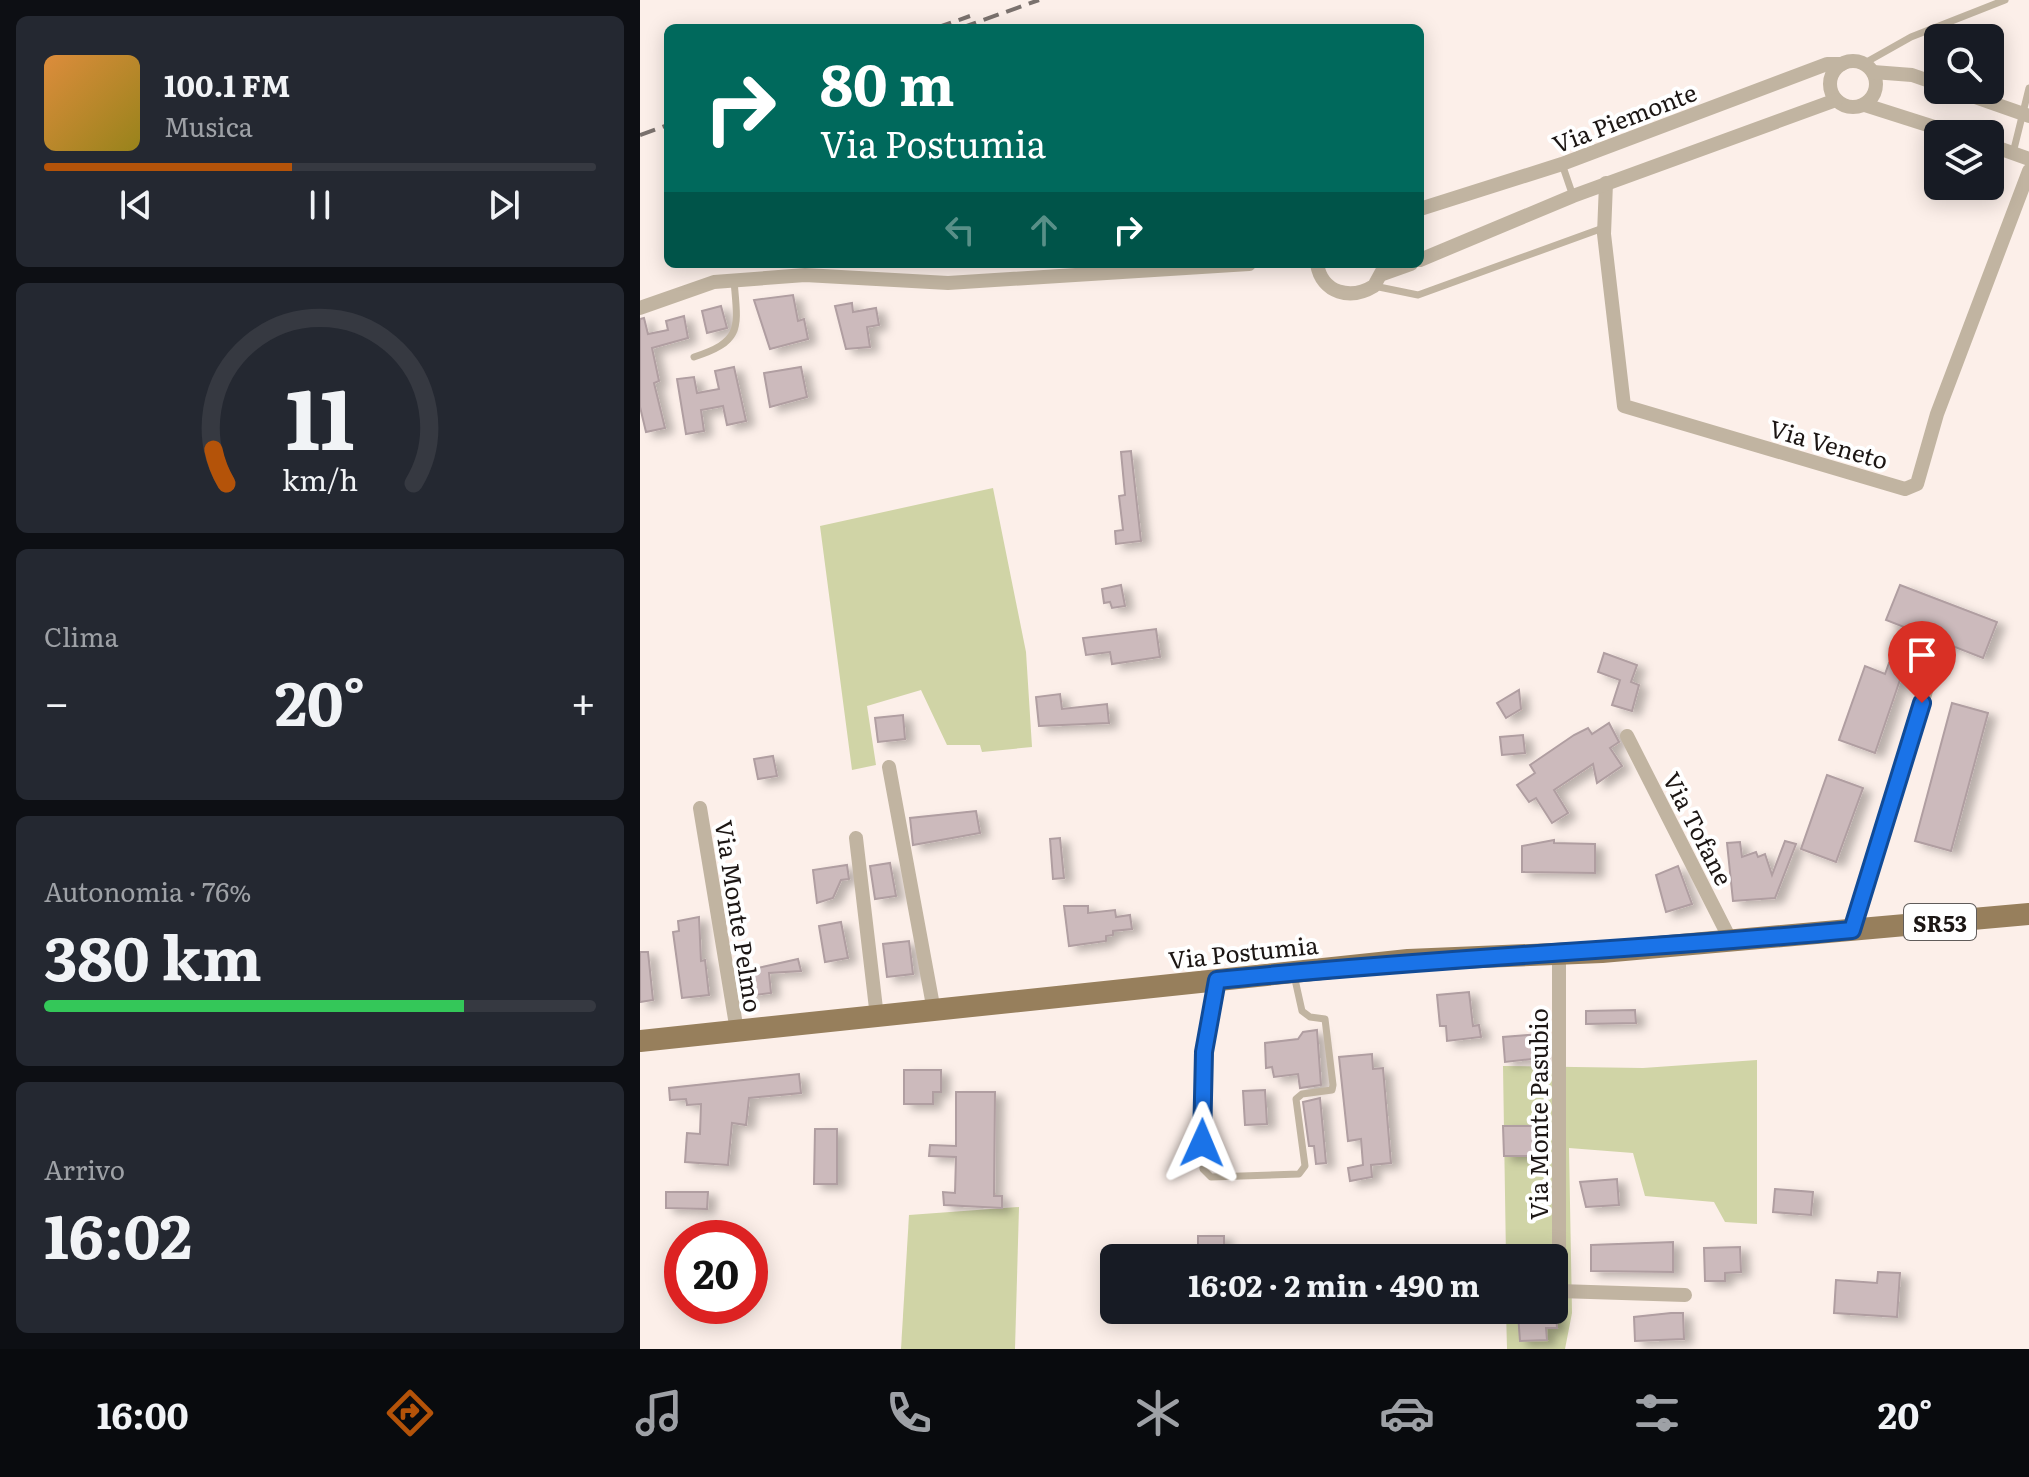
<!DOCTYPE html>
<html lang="it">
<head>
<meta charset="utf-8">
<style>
  :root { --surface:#171b24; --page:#242831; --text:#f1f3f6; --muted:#9ea1a6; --line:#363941; --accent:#b45309 }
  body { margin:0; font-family:Literata,serif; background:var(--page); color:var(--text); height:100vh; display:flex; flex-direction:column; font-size:30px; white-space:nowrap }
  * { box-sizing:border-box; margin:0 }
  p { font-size:26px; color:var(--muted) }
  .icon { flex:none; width:44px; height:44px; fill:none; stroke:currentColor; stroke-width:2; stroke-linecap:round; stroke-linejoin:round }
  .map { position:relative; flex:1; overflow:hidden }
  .side { display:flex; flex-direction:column; gap:16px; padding:16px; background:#0d0f14; width:640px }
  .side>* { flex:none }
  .hud { position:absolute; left:24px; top:24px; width:760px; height:244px; border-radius:12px; box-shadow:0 4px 20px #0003; background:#00695c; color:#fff; overflow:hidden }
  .fabs { position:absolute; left:1284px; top:24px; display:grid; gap:16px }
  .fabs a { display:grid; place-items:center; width:80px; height:80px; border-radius:12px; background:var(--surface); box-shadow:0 4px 20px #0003; font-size:40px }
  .speed { position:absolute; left:24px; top:1220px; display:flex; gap:16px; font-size:40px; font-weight:700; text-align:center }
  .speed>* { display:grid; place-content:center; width:104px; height:104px; border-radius:50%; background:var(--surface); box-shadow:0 4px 20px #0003; line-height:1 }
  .speed .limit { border:12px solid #d22; background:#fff; color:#111 }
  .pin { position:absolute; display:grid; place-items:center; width:68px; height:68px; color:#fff; margin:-82px -34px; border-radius:50% 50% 50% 0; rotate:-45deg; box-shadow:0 0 8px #0007 }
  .pin .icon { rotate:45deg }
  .me { position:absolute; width:88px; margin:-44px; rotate:1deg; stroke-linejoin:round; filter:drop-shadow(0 0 6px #0008) }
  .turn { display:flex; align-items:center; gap:28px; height:168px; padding:0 24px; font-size:36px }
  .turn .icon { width:104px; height:104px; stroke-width:2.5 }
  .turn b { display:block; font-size:56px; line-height:68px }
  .lanes { display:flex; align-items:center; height:76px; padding:0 24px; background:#0003; justify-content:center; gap:40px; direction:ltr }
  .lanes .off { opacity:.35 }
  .big { font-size:60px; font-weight:700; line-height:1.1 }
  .side .widget { flex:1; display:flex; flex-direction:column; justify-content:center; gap:12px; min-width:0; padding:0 28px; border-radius:12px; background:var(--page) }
  .side .dial { align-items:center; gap:0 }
  .dial svg { height:208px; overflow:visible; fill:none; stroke:var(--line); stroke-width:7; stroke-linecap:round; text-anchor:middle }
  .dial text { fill:var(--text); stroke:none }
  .song { display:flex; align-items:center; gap:24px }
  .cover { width:96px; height:96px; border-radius:12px; background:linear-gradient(135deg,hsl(30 70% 55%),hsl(50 70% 35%)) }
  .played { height:8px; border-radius:4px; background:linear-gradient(90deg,var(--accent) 45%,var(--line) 45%) }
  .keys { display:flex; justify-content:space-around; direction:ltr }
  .heat { display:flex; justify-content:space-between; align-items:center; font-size:44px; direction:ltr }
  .charge { height:12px; border-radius:6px; background:linear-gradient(90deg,#34c759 76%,var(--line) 0) }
  .trip { position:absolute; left:460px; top:1244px; width:468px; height:80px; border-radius:12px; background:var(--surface); box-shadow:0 4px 20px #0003; font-weight:700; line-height:80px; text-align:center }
  .menu { display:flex; height:128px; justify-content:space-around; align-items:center; background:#090b0e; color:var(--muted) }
  .menu .icon { width:56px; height:56px }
  .menu .current { color:var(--accent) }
  .menu b { font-size:36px; color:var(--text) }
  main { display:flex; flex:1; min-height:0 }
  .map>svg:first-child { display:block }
  .green { fill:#d0d4a6 }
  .building { fill:#ccbabc; stroke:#b09ea1; stroke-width:2; filter:url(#shadow) }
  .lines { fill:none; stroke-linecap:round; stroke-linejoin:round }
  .lane { stroke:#c1b4a1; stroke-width:7 }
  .street { stroke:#c1b4a1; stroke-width:14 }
  .primary { stroke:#977f5c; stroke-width:22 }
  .rail { stroke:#7b726e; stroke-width:4; stroke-dasharray:16 8; stroke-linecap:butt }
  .route-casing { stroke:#114b97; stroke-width:20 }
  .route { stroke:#1a73e8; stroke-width:14 }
  .labels { text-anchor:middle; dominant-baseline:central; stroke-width:8; stroke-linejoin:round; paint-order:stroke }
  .shield { fill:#fff; stroke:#605c5a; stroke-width:2 }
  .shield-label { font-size:22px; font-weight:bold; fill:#1c1614 }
  .street-label { font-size:24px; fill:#1c1614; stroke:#fff }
</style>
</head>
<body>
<main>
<section class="side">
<div class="widget">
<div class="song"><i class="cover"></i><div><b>100.1 FM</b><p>Musica</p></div></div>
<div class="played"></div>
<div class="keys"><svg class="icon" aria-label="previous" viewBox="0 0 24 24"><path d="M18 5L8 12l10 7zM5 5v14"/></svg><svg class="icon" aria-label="pause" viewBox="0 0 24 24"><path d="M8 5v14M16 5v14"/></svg><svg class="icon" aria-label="next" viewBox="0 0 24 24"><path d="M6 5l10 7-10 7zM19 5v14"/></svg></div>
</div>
<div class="widget dial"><svg viewBox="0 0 100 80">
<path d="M14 69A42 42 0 1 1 86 69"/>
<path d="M14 69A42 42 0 0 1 9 56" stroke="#b45309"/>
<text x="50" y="56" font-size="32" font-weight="700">11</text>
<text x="50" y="72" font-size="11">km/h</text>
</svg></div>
<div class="widget"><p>Clima</p>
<div class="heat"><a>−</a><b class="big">20°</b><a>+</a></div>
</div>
<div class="widget"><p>Autonomia · 76%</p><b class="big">380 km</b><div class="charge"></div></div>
<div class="widget"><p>Arrivo</p><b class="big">16:02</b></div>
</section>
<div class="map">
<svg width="1389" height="1349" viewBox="0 0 1389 1349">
  <defs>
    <filter id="shadow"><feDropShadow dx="8" dy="4.5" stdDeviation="4" flood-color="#0004"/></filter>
  </defs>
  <rect width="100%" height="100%" fill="#fcefe9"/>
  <g class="green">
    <polygon points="353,488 386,652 392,747 342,752 340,745 307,745 281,690 227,706 236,765 212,770 180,526"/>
    <polygon points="1117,1060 1117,1224 1085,1222 1074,1202 1005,1196 993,1153 929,1148 932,1313 925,1349 867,1349 866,1310 914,1310 914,1258 866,1258 863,1066 1003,1068"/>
    <polygon points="379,1207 375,1349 261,1349 269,1215"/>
  </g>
  <g class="building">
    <polygon points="153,295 158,321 164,319 168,339 130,349 114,300"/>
    <polygon points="212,303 213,312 236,308 239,325 227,327 230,347 206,349 195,306"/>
    <polygon points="81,306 87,328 67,333 62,311"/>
    <polygon points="44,316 48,338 12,348 19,381 14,383 25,428 6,432 0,407 0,319 4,318 8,334 28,330 26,321"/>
    <polygon points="94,367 106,421 87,425 83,406 61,410 64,431 46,434 37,379 54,377 57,393 79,389 75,371"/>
    <polygon points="161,367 167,397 130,407 124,373"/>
    <polygon points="491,451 501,541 476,544 475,531 483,530 479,496 485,495 481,452"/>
    <polygon points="481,585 485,606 472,608 470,602 464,603 462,589"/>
    <polygon points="1260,585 1357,622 1343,658 1246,620"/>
    <polygon points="516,629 520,657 472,664 470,652 446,655 443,638"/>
    <polygon points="964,653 997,665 991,682 999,685 992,711 972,705 980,680 958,672"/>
    <polygon points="1249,663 1264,668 1235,753 1199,740 1225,666 1245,674"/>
    <polygon points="879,690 881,709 866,718 857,703"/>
    <polygon points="420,694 422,709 467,704 469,723 399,726 396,697"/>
    <polygon points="1312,703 1348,713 1311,851 1275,841"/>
    <polygon points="263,715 265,739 238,742 235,718"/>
    <polygon points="969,723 979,742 970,748 982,766 957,783 953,764 914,790 928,813 912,823 896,798 889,802 877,785 895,773 890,765 934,735 948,728 952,734"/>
    <polygon points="883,735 885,753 862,755 860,737"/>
    <polygon points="133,756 137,776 118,779 114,759"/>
    <polygon points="1187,775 1223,788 1196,862 1161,849"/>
    <polygon points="336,811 340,833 273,845 270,818"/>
    <polygon points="420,838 424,878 413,879 410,839"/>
    <polygon points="914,840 914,843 955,844 955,873 882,872 882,846"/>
    <polygon points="1145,841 1156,844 1135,898 1093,901 1087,843 1100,842 1102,857 1116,852 1118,857 1125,854 1132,875"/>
    <polygon points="250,863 256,896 235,899 230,866"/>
    <polygon points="207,865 209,879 201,880 193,898 177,903 173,870"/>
    <polygon points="1038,866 1052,904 1026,912 1016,875"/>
    <polygon points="424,906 448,906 448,913 475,910 476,917 490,915 492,929 473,931 473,935 466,936 466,941 429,946"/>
    <polygon points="59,917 61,961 65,960 69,995 42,998 33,932 39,931 38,921"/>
    <polygon points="201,922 208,958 185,962 179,926"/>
    <polygon points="269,941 273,974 247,977 243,944"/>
    <polygon points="0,952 8,952 13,1000 0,1002"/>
    <polygon points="158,959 161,971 129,973 131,993 107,996 104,971"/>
    <polygon points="829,992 833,1026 839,1025 841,1037 807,1041 806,1026 800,1026 797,995"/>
    <polygon points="995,1010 996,1023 946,1024 946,1011"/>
    <polygon points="677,1030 681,1085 660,1088 658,1074 634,1077 632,1067 626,1068 625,1043 658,1039 663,1032"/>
    <polygon points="899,1034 901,1058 865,1062 863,1037"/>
    <polygon points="732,1054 733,1069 743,1068 751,1163 731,1165 732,1177 710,1181 708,1168 723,1165 721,1139 708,1141 699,1057"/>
    <polygon points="264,1070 301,1070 301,1092 293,1092 293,1104 264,1104"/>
    <polygon points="159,1074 161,1093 109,1098 106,1125 92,1123 88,1165 45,1162 47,1133 60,1134 61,1104 47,1105 46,1099 30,1100 29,1088"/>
    <polygon points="625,1090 627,1124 605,1125 603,1091"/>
    <polygon points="316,1092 355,1092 354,1196 362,1196 362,1208 304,1205 303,1192 315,1193 316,1157 289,1156 290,1145 316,1146"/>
    <polygon points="680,1098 686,1163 676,1164 674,1146 669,1146 663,1102"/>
    <polygon points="863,1126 893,1126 896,1156 864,1156"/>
    <polygon points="175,1129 197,1129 197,1184 174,1184"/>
    <polygon points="977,1179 979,1205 946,1207 940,1182"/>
    <polygon points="1135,1189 1173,1192 1171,1215 1133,1212"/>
    <polygon points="26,1192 68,1192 67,1209 26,1208"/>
    <rect x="558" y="1236" width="26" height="22"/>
    <polygon points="1033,1242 1033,1272 951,1271 951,1245"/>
    <polygon points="1100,1247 1101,1272 1085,1273 1085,1281 1065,1281 1064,1248"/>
    <polygon points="1238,1272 1260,1273 1257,1317 1194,1313 1196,1280 1237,1283"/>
    <polygon points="916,1311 917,1328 906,1328 907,1340 880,1341 878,1314"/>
    <polygon points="1031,1313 1043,1313 1044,1339 995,1341 994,1317"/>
  </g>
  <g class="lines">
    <g class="lane">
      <polyline points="1223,64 1271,37 1365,0"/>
      <polyline points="1373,153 1389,88"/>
      <polyline points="922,164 933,196"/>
      <polyline points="734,286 778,295 963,228"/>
      <path d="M54 357C103 341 98 328 94 281"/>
      <polyline points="577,982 564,1052 563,1169 571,1177 659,1174 665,1166 656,1099 662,1094 692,1090 693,1085 685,1019 670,1017 662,1011 654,975"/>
    </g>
    <g class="street">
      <circle cx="1213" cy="84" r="23"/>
      <polyline points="1233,72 1272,75 1298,84"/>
      <polyline points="1315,90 1389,116"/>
      <polyline points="1225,105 1316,134"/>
      <polyline points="1350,145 1389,159"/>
      <polyline points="966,183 964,234 984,406 1265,489 1277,484 1297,414 1389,171"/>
      <polyline points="780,209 922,164 1187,64 1202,64"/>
      <polyline points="780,260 933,196 1196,100"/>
      <path d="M677 264C682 294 711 300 734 286L746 264"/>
      <polyline points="743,274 771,264"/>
      <polyline points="0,308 74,282 165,275 308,283 609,264"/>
      <polyline points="987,736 1091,941"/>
      <polyline points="249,767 294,1011"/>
      <polyline points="60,808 97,1031"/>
      <polyline points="216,838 237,1017"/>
      <polyline points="1212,930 1291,675"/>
      <polyline points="919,954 919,1291 1045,1295"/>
    </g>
    <polyline class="primary" points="0,1041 768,960 962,952 1389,914"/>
    <g class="rail">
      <polyline points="296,28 330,16"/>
      <polyline points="321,28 399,0"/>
      <polyline points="0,135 28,125"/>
    </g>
  </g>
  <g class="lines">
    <defs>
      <path id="route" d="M562 1143 564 1052 577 980C789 958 1000 950 1212 930L1282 703"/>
    </defs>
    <use href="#route" class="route-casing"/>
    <use href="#route" class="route"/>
  </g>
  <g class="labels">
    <rect class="shield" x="1264" y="904" width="72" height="36" rx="6"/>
    <g class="shield-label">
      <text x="1300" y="922">SR53</text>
    </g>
    <g class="street-label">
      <text transform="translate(984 117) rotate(-21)">Via Piemonte</text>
      <text transform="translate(1189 443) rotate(16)">Via Veneto</text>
      <text transform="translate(1059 828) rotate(63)">Via Tofane</text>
      <text transform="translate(100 916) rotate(81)">Via Monte Pelmo</text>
      <text transform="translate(603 951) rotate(-6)">Via Postumia</text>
      <text transform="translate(897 1114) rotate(-90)">Via Monte Pasubio</text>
    </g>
  </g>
</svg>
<div class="fabs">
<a><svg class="icon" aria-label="search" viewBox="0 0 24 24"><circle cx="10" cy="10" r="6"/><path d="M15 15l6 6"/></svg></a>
<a><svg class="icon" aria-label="layers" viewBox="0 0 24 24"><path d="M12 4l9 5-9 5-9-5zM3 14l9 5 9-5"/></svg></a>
</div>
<div class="speed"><div class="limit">20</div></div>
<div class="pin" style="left:1282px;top:703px;background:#d93025"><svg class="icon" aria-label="arrive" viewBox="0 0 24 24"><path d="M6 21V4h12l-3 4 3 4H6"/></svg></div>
<svg class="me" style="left:562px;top:1143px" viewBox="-20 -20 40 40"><path d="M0-17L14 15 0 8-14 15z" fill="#1a73e8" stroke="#fff" stroke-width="4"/></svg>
<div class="trip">16:02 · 2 min · 490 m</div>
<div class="hud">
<div class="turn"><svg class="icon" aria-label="right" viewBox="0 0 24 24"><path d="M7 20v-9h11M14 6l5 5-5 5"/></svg><div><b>80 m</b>Via Postumia</div></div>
<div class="lanes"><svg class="icon off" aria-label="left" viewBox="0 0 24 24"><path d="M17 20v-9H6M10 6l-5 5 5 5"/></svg><svg class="icon off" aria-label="ahead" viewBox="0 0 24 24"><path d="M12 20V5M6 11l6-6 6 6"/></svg><svg class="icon" aria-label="right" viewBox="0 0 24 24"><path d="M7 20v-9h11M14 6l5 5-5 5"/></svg></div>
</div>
</div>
</main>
<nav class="menu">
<b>16:00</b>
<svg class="icon current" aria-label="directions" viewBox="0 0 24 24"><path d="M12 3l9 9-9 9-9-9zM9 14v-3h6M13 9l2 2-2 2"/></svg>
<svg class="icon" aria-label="music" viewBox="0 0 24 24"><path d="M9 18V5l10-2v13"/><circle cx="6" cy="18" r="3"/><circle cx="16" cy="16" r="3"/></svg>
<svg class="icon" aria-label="phone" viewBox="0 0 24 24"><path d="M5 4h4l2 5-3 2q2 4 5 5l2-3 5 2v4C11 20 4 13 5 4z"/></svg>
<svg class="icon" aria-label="climate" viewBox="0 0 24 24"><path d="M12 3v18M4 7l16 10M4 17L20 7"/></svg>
<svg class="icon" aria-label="car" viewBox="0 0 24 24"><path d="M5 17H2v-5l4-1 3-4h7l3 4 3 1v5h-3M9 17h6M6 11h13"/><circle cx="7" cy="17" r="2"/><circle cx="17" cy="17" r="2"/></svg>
<svg class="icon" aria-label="filters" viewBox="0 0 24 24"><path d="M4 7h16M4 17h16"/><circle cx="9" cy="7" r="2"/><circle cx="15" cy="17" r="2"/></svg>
<b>20°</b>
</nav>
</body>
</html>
